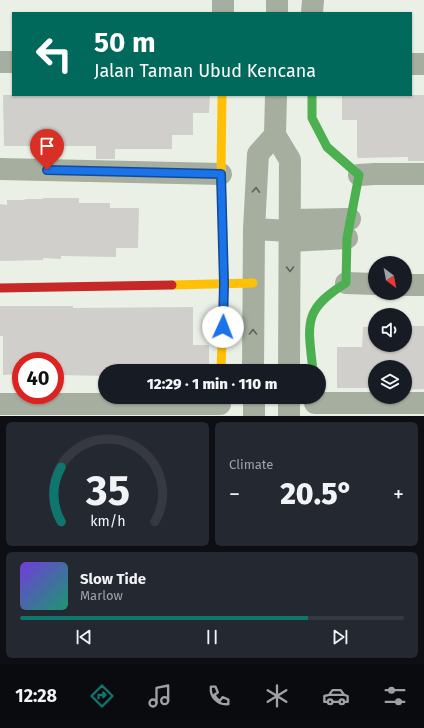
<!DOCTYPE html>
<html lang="en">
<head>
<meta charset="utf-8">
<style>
  :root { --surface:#171b24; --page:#242831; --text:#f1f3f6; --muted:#9ea1a6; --line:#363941; --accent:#0f766e }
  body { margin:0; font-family:"Fira Sans",sans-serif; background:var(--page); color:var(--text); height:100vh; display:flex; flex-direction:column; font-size:15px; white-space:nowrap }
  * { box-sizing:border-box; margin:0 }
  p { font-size:13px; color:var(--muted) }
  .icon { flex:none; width:22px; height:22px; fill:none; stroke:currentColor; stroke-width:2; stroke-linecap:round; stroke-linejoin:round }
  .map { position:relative; height:416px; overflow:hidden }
  .side { display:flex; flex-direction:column; gap:6px; padding:6px; background:#0d0f14; flex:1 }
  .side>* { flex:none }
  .top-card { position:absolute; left:12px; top:12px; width:400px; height:84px; border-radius:0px; box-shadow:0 1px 3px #0004; background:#00695c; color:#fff; overflow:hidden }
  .needle { width:26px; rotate:148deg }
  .fabs { position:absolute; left:368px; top:256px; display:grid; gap:8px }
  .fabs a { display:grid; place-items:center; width:44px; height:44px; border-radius:50%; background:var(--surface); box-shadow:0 1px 3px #0004; font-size:20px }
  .speed { position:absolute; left:12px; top:352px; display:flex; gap:8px; font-size:20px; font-weight:700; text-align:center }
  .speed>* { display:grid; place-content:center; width:52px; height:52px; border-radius:50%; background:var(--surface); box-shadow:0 1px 3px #0004; line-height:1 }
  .speed .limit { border:6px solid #d22; background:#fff; color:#111 }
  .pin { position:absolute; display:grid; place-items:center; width:34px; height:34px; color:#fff; margin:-41px -17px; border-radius:50% 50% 50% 0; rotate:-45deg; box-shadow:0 0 4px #0007 }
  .pin .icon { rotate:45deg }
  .me { position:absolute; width:44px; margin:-22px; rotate:2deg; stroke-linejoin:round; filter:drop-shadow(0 0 3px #0008) }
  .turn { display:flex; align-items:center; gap:14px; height:84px; padding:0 16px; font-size:18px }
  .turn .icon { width:52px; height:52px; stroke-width:2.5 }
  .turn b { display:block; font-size:28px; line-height:34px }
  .big { font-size:30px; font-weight:800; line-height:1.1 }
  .side .widget { flex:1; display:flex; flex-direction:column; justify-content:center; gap:6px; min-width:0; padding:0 14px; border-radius:6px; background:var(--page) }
  .side .dial { align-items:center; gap:0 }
  .dial svg { height:104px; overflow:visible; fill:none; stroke:var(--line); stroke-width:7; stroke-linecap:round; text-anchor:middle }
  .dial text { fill:var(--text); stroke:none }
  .song { display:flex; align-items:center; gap:12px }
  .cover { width:48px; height:48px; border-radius:6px; background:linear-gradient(135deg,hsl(260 70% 55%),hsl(160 70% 35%)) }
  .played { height:4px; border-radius:2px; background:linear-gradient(90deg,var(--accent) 75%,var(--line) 75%) }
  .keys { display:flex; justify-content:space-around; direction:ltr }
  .heat { display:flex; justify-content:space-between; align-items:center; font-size:22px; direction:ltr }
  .side .tiles { flex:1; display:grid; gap:6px; grid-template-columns:1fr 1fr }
  .widget:last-child { grid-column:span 2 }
  .trip { position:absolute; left:98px; top:364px; width:228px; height:40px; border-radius:20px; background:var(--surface); box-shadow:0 1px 3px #0004; font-weight:800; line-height:40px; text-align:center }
  .tabs { display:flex; height:64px; justify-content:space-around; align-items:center; background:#090b0e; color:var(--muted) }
  .tabs .icon { width:28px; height:28px }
  .tabs .active { color:var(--accent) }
  .tabs b { font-size:18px; color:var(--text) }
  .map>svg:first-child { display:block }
  .building { fill:#d1cfcc }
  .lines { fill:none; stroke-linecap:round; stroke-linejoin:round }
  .street { stroke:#a6aea0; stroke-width:22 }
  .fast { stroke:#4caf50; stroke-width:9 }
  .slow { stroke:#ffc107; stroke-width:9 }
  .jam { stroke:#c62828; stroke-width:9 }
  .oneway { stroke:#5e635a }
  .route-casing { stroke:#114b97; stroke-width:10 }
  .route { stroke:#1a73e8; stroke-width:7 }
</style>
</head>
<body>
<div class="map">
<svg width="424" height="416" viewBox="0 0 424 416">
  <rect width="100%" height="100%" fill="#ebf0e7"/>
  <g class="building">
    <polygon points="3,95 210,95 209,113 193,113 193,135 172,135 172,149 115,149 115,159 96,159 96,146 4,146"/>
    <polygon points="342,95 424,95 424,161 408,161 408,157 358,158 357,156 357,120 342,120"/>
    <polygon points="43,198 79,198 79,203 110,203 110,208 139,208 138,248 116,248 116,257 61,256 61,259 43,258 43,260 0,261 0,204 7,205 7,200 24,200 25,199 43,199"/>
    <polygon points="0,306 73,306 73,308 193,307 193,345 209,345 209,371 105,371 105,376 60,375 55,374 55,361 21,361 21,374 3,375 3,336 0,336"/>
    <polygon points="405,326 424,326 424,389 405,390 405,367 375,367 375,388 337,388 337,347 362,347 363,327 375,327 375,345 405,345"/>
  </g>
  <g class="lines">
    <g class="street">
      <polyline points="223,0 223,13"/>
      <polyline points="277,13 277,0"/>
      <polyline points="312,13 313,0"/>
      <polyline points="0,62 13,62"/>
      <polyline points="411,64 424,64"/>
      <polyline points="276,95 275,135 290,160 289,371"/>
      <polyline points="0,169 221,174"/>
      <polyline points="359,175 374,174 424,174"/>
      <polyline points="290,220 350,219"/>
      <polyline points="254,229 289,231"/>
      <polyline points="290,241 347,238"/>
      <polyline points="346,283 375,284"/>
      <polyline points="405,285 424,285"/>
      <polyline points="253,371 254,229 258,154 275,135"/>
      <polyline points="254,397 254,416"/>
      <polyline points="315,403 424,403"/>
      <polyline points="0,404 220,404"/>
      <polyline points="289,416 289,397"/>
    </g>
    <path class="fast" d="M312 95V118L327 147 359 175 347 238 346 283C302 310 308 324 313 371"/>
    <g class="slow">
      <polyline points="172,285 253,283"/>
      <polyline points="221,371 224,283 221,174 222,95"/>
    </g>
    <polyline class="jam" points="0,288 172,285"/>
  </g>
  <defs><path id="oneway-chevron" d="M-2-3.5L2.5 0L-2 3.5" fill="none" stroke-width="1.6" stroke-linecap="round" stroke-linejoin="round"/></defs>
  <g class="oneway">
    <use href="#oneway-chevron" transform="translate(256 190) rotate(-87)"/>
    <use href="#oneway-chevron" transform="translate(290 269) rotate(90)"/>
    <use href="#oneway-chevron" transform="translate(253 332) rotate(-90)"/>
  </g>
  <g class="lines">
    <defs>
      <polyline id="route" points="47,170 221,174 224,283 223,327"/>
    </defs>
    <use href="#route" class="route-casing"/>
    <use href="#route" class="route"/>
  </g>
</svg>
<div class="fabs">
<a><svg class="needle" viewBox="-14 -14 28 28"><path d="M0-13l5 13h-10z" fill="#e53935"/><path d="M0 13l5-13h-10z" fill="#9ea1a6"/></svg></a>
<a><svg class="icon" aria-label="sound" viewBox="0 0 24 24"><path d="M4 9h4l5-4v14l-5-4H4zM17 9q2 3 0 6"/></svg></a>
<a><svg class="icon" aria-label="layers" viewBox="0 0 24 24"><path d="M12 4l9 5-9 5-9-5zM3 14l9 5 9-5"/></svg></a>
</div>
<div class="speed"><div class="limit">40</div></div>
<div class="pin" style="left:47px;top:170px;background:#d93025"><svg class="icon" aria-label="arrive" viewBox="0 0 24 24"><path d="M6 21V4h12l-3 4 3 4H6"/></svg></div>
<svg class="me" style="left:223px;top:327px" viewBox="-20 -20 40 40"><circle r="19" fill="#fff"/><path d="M0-13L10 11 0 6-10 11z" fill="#1a73e8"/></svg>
<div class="trip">12:29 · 1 min · 110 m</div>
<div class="top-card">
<div class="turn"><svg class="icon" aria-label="left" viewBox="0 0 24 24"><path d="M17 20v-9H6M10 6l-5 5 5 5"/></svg><div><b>50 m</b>Jalan Taman Ubud Kencana</div></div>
</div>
</div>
<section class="side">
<div class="tiles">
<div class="widget dial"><svg viewBox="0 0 100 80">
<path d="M14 69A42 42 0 1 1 86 69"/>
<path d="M14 69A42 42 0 0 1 14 27" stroke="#0f766e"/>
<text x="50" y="56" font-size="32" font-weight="700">35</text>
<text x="50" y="72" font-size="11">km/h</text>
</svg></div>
<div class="widget"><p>Climate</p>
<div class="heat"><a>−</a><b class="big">20.5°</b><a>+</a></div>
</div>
<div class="widget">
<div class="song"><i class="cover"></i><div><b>Slow Tide</b><p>Marlow</p></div></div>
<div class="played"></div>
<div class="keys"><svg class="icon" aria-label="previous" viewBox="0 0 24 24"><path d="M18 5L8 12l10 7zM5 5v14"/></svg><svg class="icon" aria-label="pause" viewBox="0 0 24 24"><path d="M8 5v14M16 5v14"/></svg><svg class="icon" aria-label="next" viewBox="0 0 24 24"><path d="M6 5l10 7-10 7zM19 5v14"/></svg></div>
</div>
</div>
</section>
<nav class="tabs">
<b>12:28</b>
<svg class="icon active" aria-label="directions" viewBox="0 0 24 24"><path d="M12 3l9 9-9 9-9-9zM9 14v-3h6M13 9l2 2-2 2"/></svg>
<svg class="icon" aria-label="music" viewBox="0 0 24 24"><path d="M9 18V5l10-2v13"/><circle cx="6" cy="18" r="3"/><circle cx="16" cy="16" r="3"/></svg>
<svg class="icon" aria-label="phone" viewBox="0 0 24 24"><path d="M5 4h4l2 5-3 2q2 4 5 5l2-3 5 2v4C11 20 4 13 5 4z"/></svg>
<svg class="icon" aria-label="climate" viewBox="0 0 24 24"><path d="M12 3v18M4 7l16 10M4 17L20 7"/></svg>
<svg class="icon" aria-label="car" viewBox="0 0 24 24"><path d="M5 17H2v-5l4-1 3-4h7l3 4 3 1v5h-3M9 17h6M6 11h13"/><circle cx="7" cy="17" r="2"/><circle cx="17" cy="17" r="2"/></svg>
<svg class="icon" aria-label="filters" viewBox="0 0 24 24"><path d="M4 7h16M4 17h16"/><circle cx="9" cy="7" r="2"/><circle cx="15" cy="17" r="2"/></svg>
</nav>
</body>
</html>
